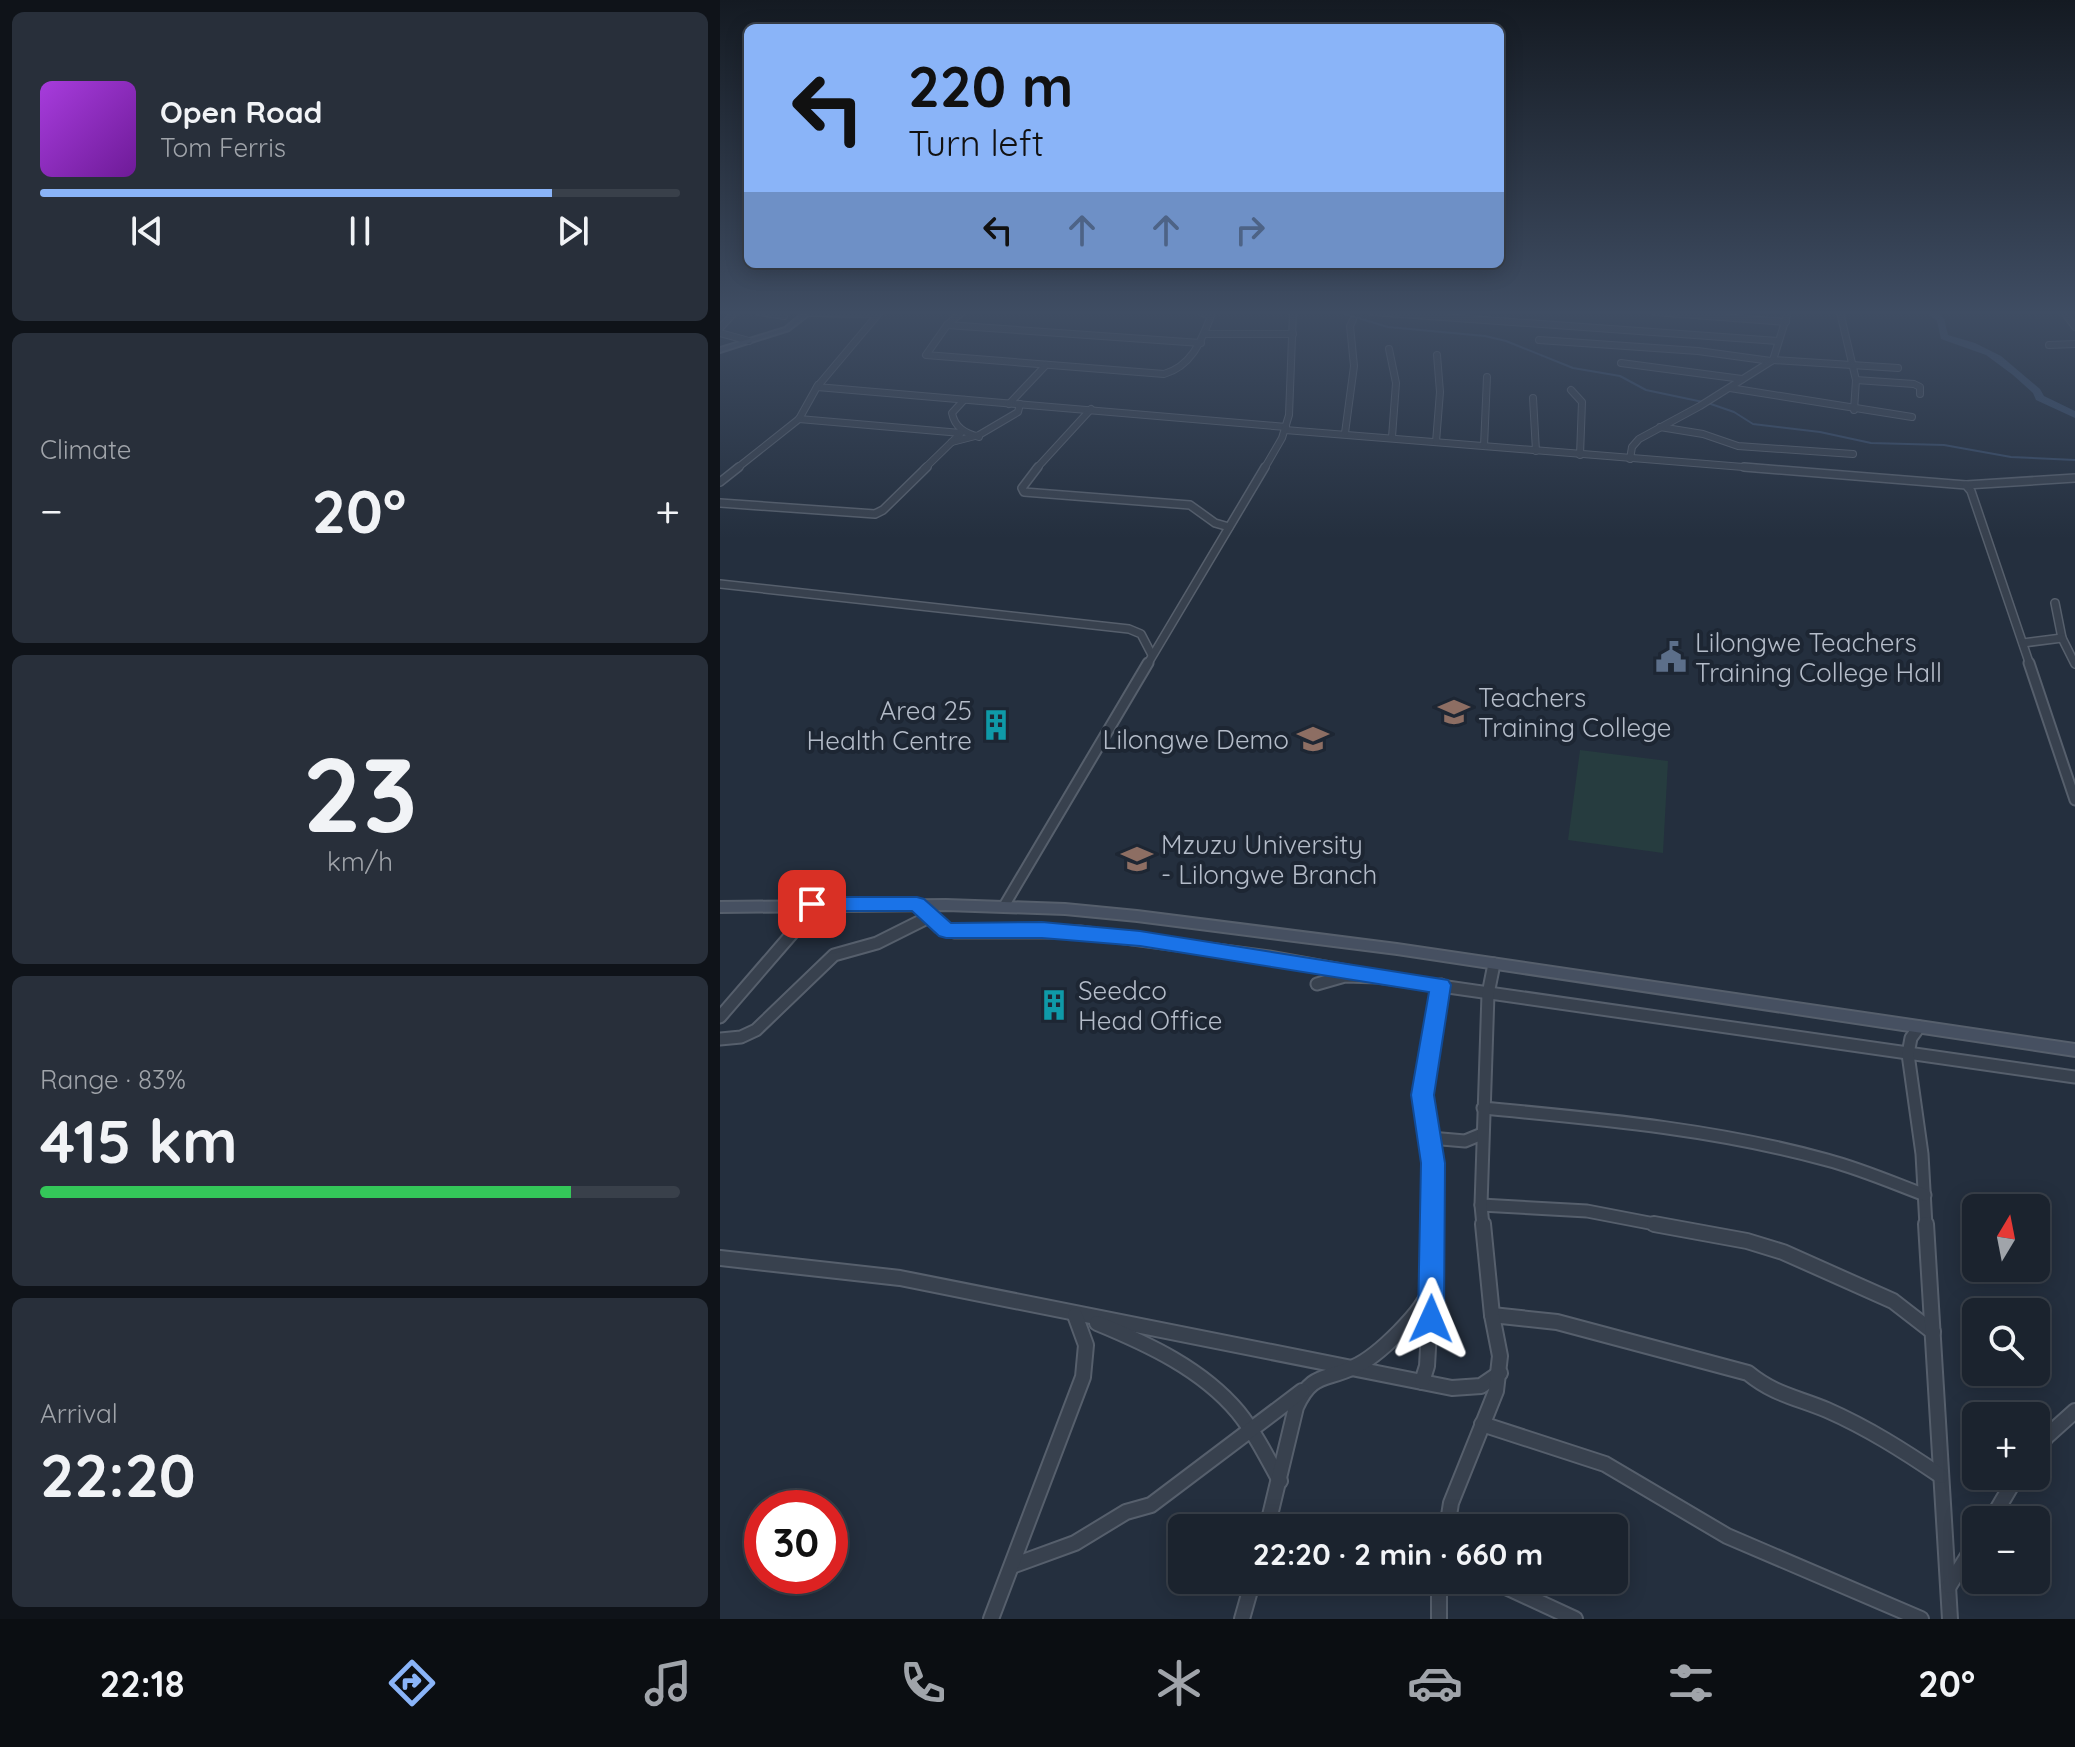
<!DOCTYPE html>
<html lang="en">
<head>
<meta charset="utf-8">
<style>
  :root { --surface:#1b232e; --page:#282f3a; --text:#f1f3f6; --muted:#a0a4aa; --line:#39404a; --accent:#8ab4f8 }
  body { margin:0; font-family:Quicksand,sans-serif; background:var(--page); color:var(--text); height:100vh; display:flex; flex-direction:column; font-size:30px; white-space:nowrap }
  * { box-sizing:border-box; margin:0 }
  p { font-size:26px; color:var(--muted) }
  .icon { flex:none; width:44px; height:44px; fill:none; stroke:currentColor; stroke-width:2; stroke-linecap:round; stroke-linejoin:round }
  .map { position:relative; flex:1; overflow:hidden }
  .panel { display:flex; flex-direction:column; gap:12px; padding:12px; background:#0f1319; width:720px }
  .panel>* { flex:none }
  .top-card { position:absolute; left:24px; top:24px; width:760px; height:244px; border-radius:12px; box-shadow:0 4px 20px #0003,0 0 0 2px var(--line); background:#8ab4f8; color:#111; overflow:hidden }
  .needle { width:52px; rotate:10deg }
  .buttons { position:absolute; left:1242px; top:1194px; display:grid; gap:16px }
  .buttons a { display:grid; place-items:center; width:88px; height:88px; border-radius:12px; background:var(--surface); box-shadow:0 4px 20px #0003,0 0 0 2px var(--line); font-size:40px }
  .speed { position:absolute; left:24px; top:1490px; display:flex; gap:16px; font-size:40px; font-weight:700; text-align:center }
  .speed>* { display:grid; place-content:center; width:104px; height:104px; border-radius:50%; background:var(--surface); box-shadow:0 4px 20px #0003,0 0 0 2px var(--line); line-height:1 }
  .speed .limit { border:12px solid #d22; background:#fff; color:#111 }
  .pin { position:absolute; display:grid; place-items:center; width:68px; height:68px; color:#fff; margin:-34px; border-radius:16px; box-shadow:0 4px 12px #0006 }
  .me { position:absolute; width:88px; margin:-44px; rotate:1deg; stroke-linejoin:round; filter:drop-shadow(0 0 6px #0008) }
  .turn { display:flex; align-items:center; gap:28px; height:168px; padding:0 32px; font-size:36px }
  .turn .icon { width:104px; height:104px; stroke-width:2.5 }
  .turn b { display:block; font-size:56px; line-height:68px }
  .lanes { display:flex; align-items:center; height:76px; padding:0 32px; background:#0003; justify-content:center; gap:40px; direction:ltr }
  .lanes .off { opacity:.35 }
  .big { font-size:60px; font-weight:700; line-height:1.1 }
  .panel .tile { flex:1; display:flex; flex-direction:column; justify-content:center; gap:12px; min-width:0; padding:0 28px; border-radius:12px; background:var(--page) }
  .panel .dial { align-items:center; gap:0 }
  .dial b { font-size:104px; line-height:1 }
  .song { display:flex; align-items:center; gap:24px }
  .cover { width:96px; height:96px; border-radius:12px; background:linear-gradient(135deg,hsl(280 70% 55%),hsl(280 70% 35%)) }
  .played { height:8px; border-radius:4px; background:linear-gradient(90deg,var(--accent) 80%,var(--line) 80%) }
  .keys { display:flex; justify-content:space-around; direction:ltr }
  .heat { display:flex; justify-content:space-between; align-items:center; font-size:44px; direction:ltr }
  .charge { height:12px; border-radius:6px; background:linear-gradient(90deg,#34c759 83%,var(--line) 0) }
  .trip { position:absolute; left:448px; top:1514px; width:460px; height:80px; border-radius:12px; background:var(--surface); box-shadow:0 4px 20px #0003,0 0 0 2px var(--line); font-weight:700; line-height:80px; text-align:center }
  .tabs { display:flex; height:128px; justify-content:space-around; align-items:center; background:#0b0e12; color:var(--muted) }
  .tabs .icon { width:56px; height:56px }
  .tabs .current { color:var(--accent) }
  .tabs b { font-size:36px; color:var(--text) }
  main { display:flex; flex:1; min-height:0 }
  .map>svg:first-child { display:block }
  .green { fill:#263c3f }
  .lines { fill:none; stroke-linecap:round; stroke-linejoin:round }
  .stream { stroke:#394c67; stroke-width:2 }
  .river { fill:#394c67; fill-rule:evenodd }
  .street-far4-casing { stroke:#565f6c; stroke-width:8 }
  .street-far3-casing { stroke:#565f6c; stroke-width:10 }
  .street-far2-casing { stroke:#565f6c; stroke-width:13 }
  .street-far1-casing { stroke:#565f6c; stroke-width:15 }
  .street-casing { stroke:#565f6c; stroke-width:18 }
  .secondary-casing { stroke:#565f6c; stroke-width:4 }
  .street-far4 { stroke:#38414e; stroke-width:6 }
  .street-far3 { stroke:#38414e; stroke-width:7 }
  .street-far2 { stroke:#38414e; stroke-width:9 }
  .street-far1 { stroke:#38414e; stroke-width:11 }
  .street { stroke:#38414e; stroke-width:14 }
  .secondary { fill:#465061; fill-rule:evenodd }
  .route { fill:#1a73e8; stroke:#114b97; stroke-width:2 }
  .labels { text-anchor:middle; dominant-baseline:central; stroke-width:8; stroke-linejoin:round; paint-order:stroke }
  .poi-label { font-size:26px; fill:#b4bcc9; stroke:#1d2633; text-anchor:start }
</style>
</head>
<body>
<main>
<section class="panel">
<div class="tile">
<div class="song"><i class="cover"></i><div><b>Open Road</b><p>Tom Ferris</p></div></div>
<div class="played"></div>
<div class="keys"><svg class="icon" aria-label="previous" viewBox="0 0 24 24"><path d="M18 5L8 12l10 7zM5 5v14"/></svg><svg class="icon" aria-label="pause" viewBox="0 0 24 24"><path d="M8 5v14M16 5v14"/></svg><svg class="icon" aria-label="next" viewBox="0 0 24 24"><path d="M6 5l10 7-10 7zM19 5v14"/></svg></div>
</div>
<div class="tile"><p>Climate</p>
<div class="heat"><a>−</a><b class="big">20°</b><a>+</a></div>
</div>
<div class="tile dial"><b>23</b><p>km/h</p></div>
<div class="tile"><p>Range · 83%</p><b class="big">415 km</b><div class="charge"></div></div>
<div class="tile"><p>Arrival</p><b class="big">22:20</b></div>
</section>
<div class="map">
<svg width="1355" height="1619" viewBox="0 0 1355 1619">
  <rect width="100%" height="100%" fill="#242f3e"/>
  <polygon class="green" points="860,750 948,761 943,853 848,840"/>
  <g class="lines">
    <g class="stream">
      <polyline points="618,312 668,327 765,336 786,341 853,368 900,376 926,390 983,402"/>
      <polyline points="988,403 1014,412 1033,424 1100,432 1151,443 1224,445 1291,457 1355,460"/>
    </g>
    <polygon class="river" points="1206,312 1216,312 1224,318 1228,335 1255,343 1281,356 1320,389 1324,396 1355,411 1355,418 1316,400 1313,393 1293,375 1266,355 1221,339 1217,321"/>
    <defs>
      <g id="street-far4">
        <polyline points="39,312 64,316"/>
        <polyline points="160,312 97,387 566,427"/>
        <path d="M242 312 227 325 206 355 444 374C472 366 481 341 491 316L480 312"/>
        <polyline points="653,312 1058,341"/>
        <polyline points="935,312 1066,322"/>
        <polyline points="1120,312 1136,380 1134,410"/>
        <polyline points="1344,312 1355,327"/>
        <polyline points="88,313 158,314"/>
        <polyline points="227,325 481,343"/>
        <polyline points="0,328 15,312"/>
        <polyline points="0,333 29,341"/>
        <polyline points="484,334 573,334"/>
        <polyline points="819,340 978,351 1051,361"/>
        <polyline points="1329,345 1355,344"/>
        <polyline points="669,349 676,383 672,437"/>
        <polyline points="1053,360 1178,368"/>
        <polyline points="901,363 1022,379"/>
        <polyline points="1136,380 1194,384 1200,387 1200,394"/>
        <polyline points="1010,388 1192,417"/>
        <polyline points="851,390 862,402 860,455"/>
        <polyline points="813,398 816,451"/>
        <path d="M244 400 232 413C235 428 245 433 259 437"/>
        <polyline points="289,404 326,365"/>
        <polyline points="79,419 241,433 204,469"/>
        <polyline points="940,427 983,434 1018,446 1133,454"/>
        <polyline points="565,430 1048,469"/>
        <polyline points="625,433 634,366 630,326 633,320"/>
        <polyline points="232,442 259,435 298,412 300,404"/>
        <polyline points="716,442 720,392 717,355"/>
        <polyline points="764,446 767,377"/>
        <polyline points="910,459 912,447 919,439 980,406 1053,360 1068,312"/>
        <polyline points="16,469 79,419 98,385"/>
        <polyline points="316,469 371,409"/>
        <polyline points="544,469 562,438 569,415 573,312"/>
      </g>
      <g id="street-far3">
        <polyline points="318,467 302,488 304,492 470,505 495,523 509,527"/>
        <polyline points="1024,467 1246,485 1251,491 1310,665"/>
        <polyline points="0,482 19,467"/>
        <polyline points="1246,485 1355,478"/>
        <polyline points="0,503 155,514 163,510 207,467"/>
        <polyline points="0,584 409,629 421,634 432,655"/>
        <polyline points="1335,603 1342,638 1355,664"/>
        <polyline points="1303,643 1342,638"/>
        <polyline points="427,665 545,467"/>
      </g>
      <g id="street-far2">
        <polyline points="1309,663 1355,800"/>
        <polyline points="197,904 206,913"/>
        <polyline points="284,906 428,663"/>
        <polyline points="86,913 92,904"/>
      </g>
      <g id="street-far1">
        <polyline points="204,911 219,927 234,932 360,932 549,957 632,972"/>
        <polyline points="597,984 625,976 658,977 1355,1077"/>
        <polyline points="0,1017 76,929 87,911"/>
        <polyline points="1199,1027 1191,1038 1188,1054 1202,1154 1206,1226"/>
        <polyline points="0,1039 21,1037 36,1030 114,955 157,943 209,917"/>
        <path d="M763 1108C879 1119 995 1129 1107 1160 1141 1169 1173 1183 1205 1195"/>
        <polyline points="710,1138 745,1141 762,1134"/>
        <polyline points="761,1205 867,1211 945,1226"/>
        <polyline points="712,1226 713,1163 703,1095 721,985"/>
        <polyline points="763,1226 761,1205 768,994 774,964"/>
      </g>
      <g id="street">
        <polyline points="934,1224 1027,1241 1063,1252 1173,1301 1213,1332"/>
        <polyline points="1206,1224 1230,1619"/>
        <polyline points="0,1258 180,1278 732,1388 761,1386 780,1373"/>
        <path d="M772 1315 837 1322 1028 1373C1055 1395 1076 1397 1107 1410 1148 1428 1184 1451 1221 1476"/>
        <path d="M377 1323C428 1344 482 1369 518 1412 535 1433 547 1457 560 1481"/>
        <polyline points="702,1382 707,1366 711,1295"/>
        <polyline points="762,1424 885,1464 1007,1536 1201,1619"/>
        <polyline points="1316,1453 1326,1437 1355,1411"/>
        <polyline points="1271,1520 1297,1476"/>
        <path d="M547 1528 576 1407C592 1372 605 1381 634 1367 657 1357 705 1311 711 1287 715 1268 712 1243 712 1224"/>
        <polyline points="727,1528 731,1503 776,1391 780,1356 772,1315 763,1224"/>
        <polyline points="292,1566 355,1543 406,1512 431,1505 582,1391"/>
        <polyline points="719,1580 719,1619"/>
        <polyline points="771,1580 855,1619"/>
        <polyline points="1229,1586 1256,1543"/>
        <polyline points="271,1619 363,1377 366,1345 355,1315"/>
        <polyline points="522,1619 533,1580"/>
      </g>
      <g id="secondary">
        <polygon points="84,312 92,312 69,330 0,352 0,348 65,328"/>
        <polygon points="226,900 345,904 417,911 677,944 1355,1044 1355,1056 677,954 417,921 345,914 226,910 0,912 0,902"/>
      </g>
    </defs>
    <use href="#street-far4" class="street-far4-casing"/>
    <use href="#street-far3" class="street-far3-casing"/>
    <use href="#street-far2" class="street-far2-casing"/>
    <use href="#street-far1" class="street-far1-casing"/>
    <use href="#street" class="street-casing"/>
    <use href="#secondary" class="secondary-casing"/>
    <use href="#street-far4" class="street-far4"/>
    <use href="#street-far3" class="street-far3"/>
    <use href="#street-far2" class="street-far2"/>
    <use href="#street-far1" class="street-far1"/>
    <use href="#street" class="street"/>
    <use href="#secondary" class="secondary"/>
  </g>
  <linearGradient id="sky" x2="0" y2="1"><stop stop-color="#141a22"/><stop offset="0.58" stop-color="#3f4d63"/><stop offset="1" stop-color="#3f4d63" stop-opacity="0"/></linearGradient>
  <rect width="1355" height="539" fill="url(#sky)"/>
  <polygon class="route" points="92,897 197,897 204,899 231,923 322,922 420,931 728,980 731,985 714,1095 725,1163 724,1319 720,1328 711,1332 702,1328 698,1319 701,1163 691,1095 709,992 420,946 322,938 226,938 219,936 192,911 92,911 85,909 82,904 85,899"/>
  <defs>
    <symbol id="civic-bare" viewBox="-9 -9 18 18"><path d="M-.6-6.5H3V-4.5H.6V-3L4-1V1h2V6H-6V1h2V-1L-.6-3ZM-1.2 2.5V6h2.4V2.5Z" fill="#5c6f8a" stroke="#1d2633" stroke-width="2.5" paint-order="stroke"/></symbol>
    <symbol id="university-bare" viewBox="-9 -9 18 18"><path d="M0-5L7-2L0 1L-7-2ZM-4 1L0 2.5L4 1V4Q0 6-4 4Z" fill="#8d6e63" stroke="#1d2633" stroke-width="2.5" paint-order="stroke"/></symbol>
    <symbol id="building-bare" viewBox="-9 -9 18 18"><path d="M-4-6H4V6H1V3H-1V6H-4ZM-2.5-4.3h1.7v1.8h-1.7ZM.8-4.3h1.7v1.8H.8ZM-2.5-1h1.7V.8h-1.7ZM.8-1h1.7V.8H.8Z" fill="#0f9aa8" stroke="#1d2633" stroke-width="2.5" paint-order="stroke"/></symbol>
    <symbol id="school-bare" viewBox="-9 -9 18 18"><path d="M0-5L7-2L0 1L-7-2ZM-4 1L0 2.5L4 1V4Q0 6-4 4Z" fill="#8d6e63" stroke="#1d2633" stroke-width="2.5" paint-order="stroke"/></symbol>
  </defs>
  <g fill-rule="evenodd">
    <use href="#civic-bare" x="929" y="635" width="44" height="44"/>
    <use href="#university-bare" x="712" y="690" width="44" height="44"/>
    <use href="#building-bare" x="254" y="703" width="44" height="44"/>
    <use href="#school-bare" x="571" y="717" width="44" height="44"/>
    <use href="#university-bare" x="395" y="837" width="44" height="44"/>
    <use href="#building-bare" x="312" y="983" width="44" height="44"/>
  </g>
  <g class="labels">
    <g class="poi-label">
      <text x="975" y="642">Lilongwe Teachers<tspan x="975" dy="30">Training College Hall</tspan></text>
      <text x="758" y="697">Teachers<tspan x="758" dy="30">Training College</tspan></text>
      <text x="252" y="710" text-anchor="end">Area 25<tspan x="252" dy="30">Health Centre</tspan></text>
      <text x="569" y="739" text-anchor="end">Lilongwe Demo</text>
      <text x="441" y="844">Mzuzu University<tspan x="441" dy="30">- Lilongwe Branch</tspan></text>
      <text x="358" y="990">Seedco<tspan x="358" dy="30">Head Office</tspan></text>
    </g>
  </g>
</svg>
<div class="buttons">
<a><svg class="needle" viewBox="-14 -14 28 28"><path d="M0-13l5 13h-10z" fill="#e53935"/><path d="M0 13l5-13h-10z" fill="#a0a4aa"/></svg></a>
<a><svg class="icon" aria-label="search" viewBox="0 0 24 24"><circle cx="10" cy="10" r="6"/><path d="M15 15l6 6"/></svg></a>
<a>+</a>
<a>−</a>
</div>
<div class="speed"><div class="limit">30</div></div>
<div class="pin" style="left:92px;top:904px;background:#d93025"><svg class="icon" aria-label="arrive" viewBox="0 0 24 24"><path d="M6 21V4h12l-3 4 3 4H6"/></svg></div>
<svg class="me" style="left:711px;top:1319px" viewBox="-20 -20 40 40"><path d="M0-17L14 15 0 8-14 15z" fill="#1a73e8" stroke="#fff" stroke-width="4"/></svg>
<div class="trip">22:20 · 2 min · 660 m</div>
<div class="top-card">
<div class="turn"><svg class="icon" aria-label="left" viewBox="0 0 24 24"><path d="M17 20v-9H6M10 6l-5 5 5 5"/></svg><div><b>220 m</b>Turn left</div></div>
<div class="lanes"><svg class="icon" aria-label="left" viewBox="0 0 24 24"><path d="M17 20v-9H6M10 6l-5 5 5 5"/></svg><svg class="icon off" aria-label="ahead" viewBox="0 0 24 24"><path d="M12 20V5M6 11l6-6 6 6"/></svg><svg class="icon off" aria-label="ahead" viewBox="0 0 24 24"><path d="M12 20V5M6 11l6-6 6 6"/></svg><svg class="icon off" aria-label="right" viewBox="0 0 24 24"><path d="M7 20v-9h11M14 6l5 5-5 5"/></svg></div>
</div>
</div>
</main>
<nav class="tabs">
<b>22:18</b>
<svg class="icon current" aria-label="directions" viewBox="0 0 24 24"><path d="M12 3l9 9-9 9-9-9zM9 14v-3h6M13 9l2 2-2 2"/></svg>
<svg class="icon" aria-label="music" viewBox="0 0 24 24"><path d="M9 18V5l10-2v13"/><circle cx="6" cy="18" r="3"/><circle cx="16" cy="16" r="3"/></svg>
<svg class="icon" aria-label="phone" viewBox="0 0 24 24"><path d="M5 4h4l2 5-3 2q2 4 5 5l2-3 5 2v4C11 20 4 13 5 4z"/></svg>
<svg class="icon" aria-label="climate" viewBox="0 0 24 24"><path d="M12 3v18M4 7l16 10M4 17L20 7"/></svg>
<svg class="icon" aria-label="car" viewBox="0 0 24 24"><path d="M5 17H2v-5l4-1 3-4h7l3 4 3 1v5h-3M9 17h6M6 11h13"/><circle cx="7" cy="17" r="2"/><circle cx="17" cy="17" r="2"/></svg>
<svg class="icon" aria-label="filters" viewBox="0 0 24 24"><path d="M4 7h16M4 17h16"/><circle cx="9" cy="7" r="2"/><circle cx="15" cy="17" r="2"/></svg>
<b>20°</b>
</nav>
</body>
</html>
